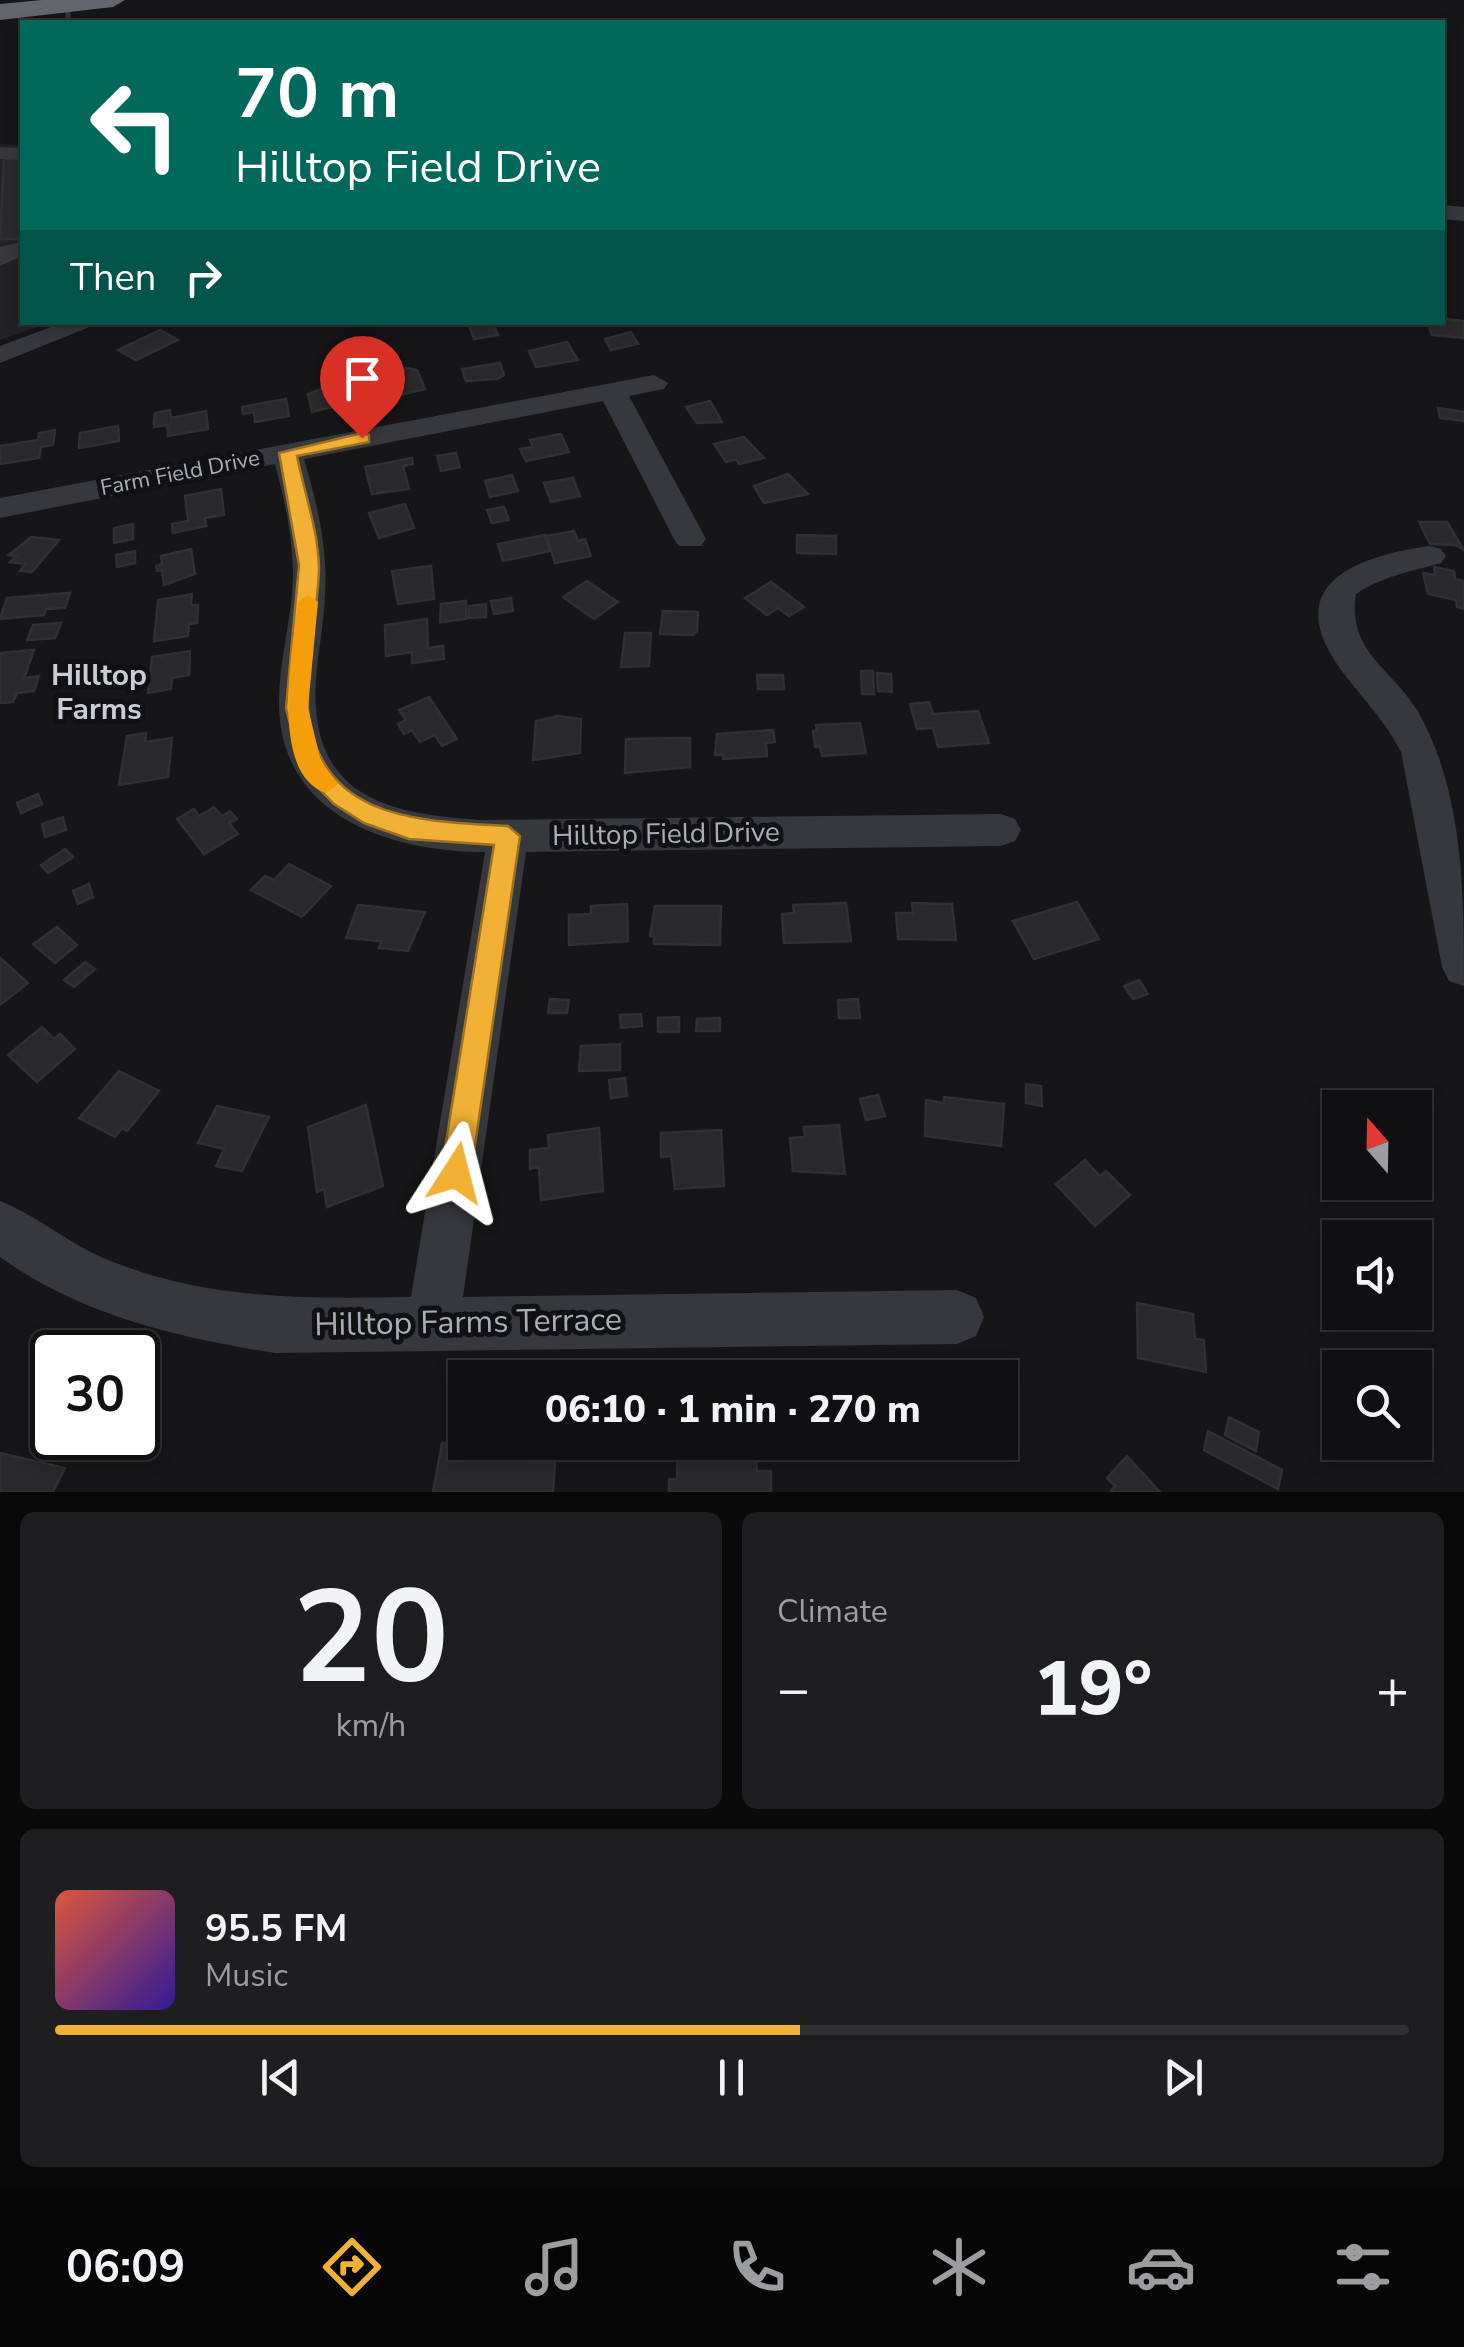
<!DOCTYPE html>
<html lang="en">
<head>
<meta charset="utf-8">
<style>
  :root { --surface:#101012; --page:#1e1e20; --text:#f1f3f6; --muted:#9c9d9f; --line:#303032; --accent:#f2b134 }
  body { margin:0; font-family:"Nunito Sans",sans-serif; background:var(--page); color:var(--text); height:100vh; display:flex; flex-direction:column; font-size:38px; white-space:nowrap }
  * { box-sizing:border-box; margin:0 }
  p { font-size:32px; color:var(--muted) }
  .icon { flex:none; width:55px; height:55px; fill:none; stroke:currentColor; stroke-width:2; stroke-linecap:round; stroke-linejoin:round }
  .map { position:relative; height:1492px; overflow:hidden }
  .sheet { display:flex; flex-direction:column; gap:20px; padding:20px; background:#09090a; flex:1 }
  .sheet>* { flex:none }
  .top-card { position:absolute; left:20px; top:20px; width:1425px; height:305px; border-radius:0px; box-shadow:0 5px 15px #0003,0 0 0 2px var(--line); background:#00695c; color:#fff; overflow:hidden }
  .needle { width:65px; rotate:340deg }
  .fabs { position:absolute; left:1322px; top:1090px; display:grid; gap:20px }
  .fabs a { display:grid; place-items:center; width:110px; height:110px; border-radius:0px; background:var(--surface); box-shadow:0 5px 15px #0003,0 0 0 2px var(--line); font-size:50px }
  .speed { position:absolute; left:30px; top:1330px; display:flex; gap:20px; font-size:50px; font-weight:700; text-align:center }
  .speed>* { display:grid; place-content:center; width:130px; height:130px; border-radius:50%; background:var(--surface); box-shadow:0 5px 15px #0003,0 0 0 2px var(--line); line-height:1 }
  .speed .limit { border:5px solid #111; border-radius:15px; background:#fff; color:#111 }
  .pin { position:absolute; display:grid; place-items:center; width:85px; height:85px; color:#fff; margin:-102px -42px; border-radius:50% 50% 50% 0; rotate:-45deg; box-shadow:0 0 10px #0007 }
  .pin .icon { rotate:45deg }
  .me { position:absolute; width:110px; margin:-55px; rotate:9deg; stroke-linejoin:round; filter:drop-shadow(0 0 8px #0008) }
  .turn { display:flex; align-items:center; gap:35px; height:210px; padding:0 50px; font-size:45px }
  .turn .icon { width:130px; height:130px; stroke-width:2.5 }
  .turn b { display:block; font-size:70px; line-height:85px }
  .then { display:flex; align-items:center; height:95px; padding:0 50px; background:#0003; gap:20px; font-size:38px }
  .big { font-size:75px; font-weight:800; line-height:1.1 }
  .sheet .widget { flex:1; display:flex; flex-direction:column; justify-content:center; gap:15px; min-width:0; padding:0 35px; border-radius:15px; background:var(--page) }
  .sheet .dial { align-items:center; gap:0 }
  .dial b { font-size:130px; line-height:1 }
  .song { display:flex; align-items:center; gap:30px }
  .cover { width:120px; height:120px; border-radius:15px; background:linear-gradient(135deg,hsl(10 70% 55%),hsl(250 70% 35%)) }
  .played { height:10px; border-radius:5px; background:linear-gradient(90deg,var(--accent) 55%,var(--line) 55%) }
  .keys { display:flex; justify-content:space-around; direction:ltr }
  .heat { display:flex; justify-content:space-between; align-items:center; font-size:55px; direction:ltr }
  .sheet .tiles { flex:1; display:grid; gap:20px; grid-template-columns:1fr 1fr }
  .widget:last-child { grid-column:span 2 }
  .trip { position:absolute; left:448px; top:1360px; width:570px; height:100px; border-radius:0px; background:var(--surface); box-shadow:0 5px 15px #0003,0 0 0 2px var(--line); font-weight:800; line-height:100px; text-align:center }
  .tabs { display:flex; height:160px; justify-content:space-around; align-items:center; background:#060607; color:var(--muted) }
  .tabs .icon { width:70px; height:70px }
  .tabs .on { color:var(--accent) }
  .tabs b { font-size:45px; color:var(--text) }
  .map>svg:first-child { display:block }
  .built { fill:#222225 }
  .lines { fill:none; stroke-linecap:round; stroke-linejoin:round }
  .stream { stroke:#2c353c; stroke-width:5 }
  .building { fill:#29292c; stroke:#303034; stroke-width:2.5 }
  .minor { fill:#37383d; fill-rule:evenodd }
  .highway { fill:#63666e; fill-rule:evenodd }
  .route { fill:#f2b134; stroke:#9d7322; stroke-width:2.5 }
  .slow { fill:#f59e0b }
  .labels { text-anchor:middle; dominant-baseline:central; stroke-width:10; stroke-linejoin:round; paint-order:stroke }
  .far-street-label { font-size:22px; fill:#a8adb8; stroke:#111113 }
  .street-label { font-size:28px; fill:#a8adb8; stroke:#111113 }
  .neighbourhood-label { font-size:30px; font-weight:bold; fill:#c9ccd4; stroke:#111113 }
  .near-street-label { font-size:32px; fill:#a8adb8; stroke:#111113 }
</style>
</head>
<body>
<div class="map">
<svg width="1464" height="1492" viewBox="0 0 1464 1492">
  <rect width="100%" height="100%" fill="#161618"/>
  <polygon class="built" points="0,144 22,145 22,322 51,323 0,340"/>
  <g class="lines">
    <polyline class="stream" points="68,7 68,22"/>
  </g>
  <g class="building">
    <polygon points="4,158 22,159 22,239 0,239"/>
    <polygon points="1446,319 1464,321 1464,338 1432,335 1427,322"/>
    <polygon points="493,322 498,335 474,339 469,325"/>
    <polygon points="160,330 178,340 136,360 118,350"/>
    <polygon points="631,332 638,344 611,350 605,339"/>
    <polygon points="567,342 578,360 536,367 529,351"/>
    <polygon points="500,363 504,375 497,379 466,381 462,369"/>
    <polygon points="407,368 417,370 425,389 391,397 384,377"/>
    <polygon points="337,383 338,388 354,385 358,400 312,412 308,394"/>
    <polygon points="286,399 289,416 255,422 254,412 243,414 242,407"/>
    <polygon points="710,401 722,422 697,423 686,407"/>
    <polygon points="1438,408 1464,412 1464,421 1440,418"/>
    <polygon points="170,410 171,418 206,411 208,429 168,436 167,425 154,427 154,421 155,413"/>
    <polygon points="118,426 119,441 79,448 80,433"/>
    <polygon points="55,430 53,445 41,447 39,458 0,464 0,446 38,440 39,433"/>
    <polygon points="561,434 569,452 526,461 520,449 533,447 530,440"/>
    <polygon points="744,437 764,458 739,464 736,459 726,462 714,444"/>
    <polygon points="456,453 460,467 441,471 437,456"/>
    <polygon points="412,458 413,464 403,466 409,489 372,494 365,467"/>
    <polygon points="788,474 808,494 764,503 754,486"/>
    <polygon points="512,475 518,491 490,497 485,481"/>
    <polygon points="573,478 580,496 551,502 544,483"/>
    <polygon points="221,489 224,515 205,518 206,526 173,533 172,524 188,521 185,496"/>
    <polygon points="405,504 414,528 379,538 369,513"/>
    <polygon points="504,507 509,520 492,523 487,510"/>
    <polygon points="1419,522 1447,522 1464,550 1455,545 1430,544"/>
    <polygon points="133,524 133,539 114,543 114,528"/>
    <polygon points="574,531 578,541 585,539 591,556 555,563 547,536"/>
    <polygon points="545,535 550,551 503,561 498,544"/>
    <polygon points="797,535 836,536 836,554 797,553"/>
    <polygon points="31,537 59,540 32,572 20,571 25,564 10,562 16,556 9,555"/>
    <polygon points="191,549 195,574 164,585 162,570 157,571 156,566 162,564 161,556"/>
    <polygon points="135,551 135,563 117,567 116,555"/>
    <polygon points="431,566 434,599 398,604 392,571"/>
    <polygon points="1434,567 1454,571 1455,579 1464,581 1464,609 1457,607 1456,600 1428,594 1423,573 1435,575"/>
    <polygon points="587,581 618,602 594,619 563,597"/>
    <polygon points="771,582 804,607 789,616 778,608 767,615 745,598"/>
    <polygon points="70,593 65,608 46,609 44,615 0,619 7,598"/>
    <polygon points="192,594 191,605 198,605 197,623 189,624 188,636 154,641 158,600"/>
    <polygon points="511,598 513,611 494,614 491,601"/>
    <polygon points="466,601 466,619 440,622 441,604"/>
    <polygon points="486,604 486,617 468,618 469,606"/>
    <polygon points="663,611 698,612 697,631 693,635 660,634"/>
    <polygon points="427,619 428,648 443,646 444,659 412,663 412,652 386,656 385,625"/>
    <polygon points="61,623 55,638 27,640 33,625"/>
    <polygon points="625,633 651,633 649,666 621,667"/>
    <polygon points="34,650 24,678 39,676 34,691 17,693 13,702 0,703 0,653"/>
    <polygon points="190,651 189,675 172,678 171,689 148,693 152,657"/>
    <polygon points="861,671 873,671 874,694 862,694"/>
    <polygon points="877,673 891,674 892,692 878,691"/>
    <polygon points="757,675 783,675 784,689 758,689"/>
    <polygon points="429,697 457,739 442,746 435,735 420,742 412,730 404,734 398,724 406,720 399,710"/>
    <polygon points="929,702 933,714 978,711 989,743 938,747 933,728 917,729 910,704"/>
    <polygon points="557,716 581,719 580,753 533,760 536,721"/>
    <polygon points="860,723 866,753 822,756 820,746 815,747 813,731 817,731 816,725"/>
    <polygon points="773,730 775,742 766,743 767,756 723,759 723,755 715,755 717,734"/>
    <polygon points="146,733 145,742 172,738 168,777 119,785 127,736"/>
    <polygon points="690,738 690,767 625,773 626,739"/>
    <polygon points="38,794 42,804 21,813 17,803"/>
    <polygon points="214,807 222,816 230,811 237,819 229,823 238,834 204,854 177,819 194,809 199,816"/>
    <polygon points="63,817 66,830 45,837 42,824"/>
    <polygon points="65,849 73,857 48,873 41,865"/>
    <polygon points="289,864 331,886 302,917 251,890 265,876 274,880"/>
    <polygon points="89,884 93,897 78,904 73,891"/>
    <polygon points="1077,902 1099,939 1034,959 1013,921"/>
    <polygon points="846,903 851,941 784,943 782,914 794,913 793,905"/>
    <polygon points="912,903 952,904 956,940 898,939 896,913 913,913"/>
    <polygon points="627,904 628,941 569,945 569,915 591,914 591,906"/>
    <polygon points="358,905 425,912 408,951 379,948 381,941 346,938"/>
    <polygon points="655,906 721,906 720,945 654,944 654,937 650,936"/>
    <polygon points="57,927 77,945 55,963 33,944"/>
    <polygon points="0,958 28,983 0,1005"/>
    <polygon points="85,962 95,969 74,987 64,980"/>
    <polygon points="1139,980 1148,994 1133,999 1124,986"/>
    <polygon points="550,999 569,1000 567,1013 548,1013"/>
    <polygon points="858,999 860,1018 839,1018 838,1000"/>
    <polygon points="641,1014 642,1026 621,1028 620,1015"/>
    <polygon points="679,1017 679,1032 658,1032 658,1018"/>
    <polygon points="720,1018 720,1031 696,1031 697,1019"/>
    <polygon points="42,1027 54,1039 60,1034 75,1049 37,1082 8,1055"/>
    <polygon points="620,1044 620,1070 579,1071 581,1046"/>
    <polygon points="119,1071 159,1091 127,1131 122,1128 115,1137 79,1118"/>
    <polygon points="625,1078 627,1096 611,1098 609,1080"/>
    <polygon points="1026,1084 1041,1086 1042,1106 1026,1103"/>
    <polygon points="878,1095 885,1116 866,1120 860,1099"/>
    <polygon points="944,1097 1004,1104 1001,1146 925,1136 926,1100 944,1103"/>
    <polygon points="366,1105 383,1186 327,1207 324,1189 317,1192 308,1127"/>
    <polygon points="217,1106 269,1117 242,1171 216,1166 224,1149 198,1143"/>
    <polygon points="839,1125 845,1174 793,1171 790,1138 805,1137 804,1127"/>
    <polygon points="599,1128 603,1191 541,1200 539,1167 530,1169 530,1150 549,1148 548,1135"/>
    <polygon points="721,1130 724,1186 675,1189 671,1156 661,1157 661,1133"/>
    <polygon points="1085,1160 1100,1176 1106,1171 1130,1195 1095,1226 1056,1184"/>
    <polygon points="1137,1303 1193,1314 1195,1339 1204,1340 1206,1372 1138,1358"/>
    <polygon points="1229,1417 1259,1432 1256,1451 1225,1435"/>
    <polygon points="1208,1431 1282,1470 1278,1489 1204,1450"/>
    <polygon points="522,1442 521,1450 531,1450 530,1462 555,1462 553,1492 433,1492 442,1443"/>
    <polygon points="678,1448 740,1448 741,1459 756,1459 757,1471 771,1471 771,1492 669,1492 669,1479 677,1479"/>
    <polygon points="0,1453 65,1468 53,1492 0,1492"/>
    <polygon points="1127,1456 1160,1492 1110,1492 1115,1486 1107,1478"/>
  </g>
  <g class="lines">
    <g class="minor">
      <polygon points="0,147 22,148 22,160 0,159"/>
      <polygon points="1442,205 1464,207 1464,221 1442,219"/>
      <polygon points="22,242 22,256 0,266 0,247"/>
      <polygon points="64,322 102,322 0,363 0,346"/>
      <path d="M654 375 668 383 664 389 629 396 706 539 701 546H679L674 539 603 401 304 459C317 503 328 548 325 594 324 632 313 670 316 709 323 804 403 814 479 820L1001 814 1015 819 1021 830 1015 841 1001 846 526 852 463 1297 957 1290 976 1298 984 1317 976 1336 957 1344 275 1353C179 1338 80 1315 0 1257V1201C38 1216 69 1244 108 1260 206 1300 306 1299 411 1297L485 852C393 852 282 818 279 707 278 663 292 621 293 577 293 539 285 501 275 464L0 518V498Z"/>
      <path d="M1430 546 1441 549 1446 556 1441 563C1410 572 1383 576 1356 594 1347 651 1390 667 1417 710 1464 791 1464 894 1464 986L1449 981 1442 967 1401 752C1381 711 1341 679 1325 643 1294 573 1378 553 1430 546Z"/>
    </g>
    <polygon class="highway" points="42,0 125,0 113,7 0,20 0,4"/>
  </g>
  <path class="route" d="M362 433 369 435V442L297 456C304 492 319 533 319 569 318 615 304 663 308 708 317 821 421 821 508 826L520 836 471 1173 467 1183 456 1188 445 1183 441 1173 494 845 409 839 364 823 334 804 302 771 286 708 299 565 279 453Z"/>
  <path class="slow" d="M308 595 318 602 308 708 321 762 338 784 326 793C268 774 293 647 298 602Z"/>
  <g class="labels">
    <g class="far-street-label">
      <text transform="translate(180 473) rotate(-11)">Farm Field Drive</text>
    </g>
    <g class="street-label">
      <text transform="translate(666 834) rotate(-1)">Hilltop Field Drive</text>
    </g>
    <g class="neighbourhood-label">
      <text x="99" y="675">Hilltop<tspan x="99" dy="34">Farms</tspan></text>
    </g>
    <g class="near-street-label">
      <text transform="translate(468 1322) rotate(-1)">Hilltop Farms Terrace</text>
    </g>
  </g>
</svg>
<div class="fabs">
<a><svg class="needle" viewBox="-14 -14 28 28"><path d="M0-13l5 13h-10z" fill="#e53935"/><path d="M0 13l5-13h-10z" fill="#9c9d9f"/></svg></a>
<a><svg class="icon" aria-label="sound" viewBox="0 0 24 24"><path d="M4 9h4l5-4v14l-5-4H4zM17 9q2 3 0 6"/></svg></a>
<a><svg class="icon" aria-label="search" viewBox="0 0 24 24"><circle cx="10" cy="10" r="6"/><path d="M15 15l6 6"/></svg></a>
</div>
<div class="speed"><div class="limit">30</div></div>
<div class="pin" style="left:362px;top:438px;background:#d93025"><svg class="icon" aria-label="arrive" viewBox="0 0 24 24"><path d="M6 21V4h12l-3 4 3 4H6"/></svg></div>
<svg class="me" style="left:456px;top:1173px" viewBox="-20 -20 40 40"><path d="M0-17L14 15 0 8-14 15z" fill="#f2b134" stroke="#fff" stroke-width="4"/></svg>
<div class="trip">06:10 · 1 min · 270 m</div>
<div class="top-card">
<div class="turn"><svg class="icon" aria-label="left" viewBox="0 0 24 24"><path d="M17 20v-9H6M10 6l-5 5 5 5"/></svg><div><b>70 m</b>Hilltop Field Drive</div></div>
<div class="then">Then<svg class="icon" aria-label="right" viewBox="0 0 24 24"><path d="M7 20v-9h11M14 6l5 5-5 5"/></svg></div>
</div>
</div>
<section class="sheet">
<div class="tiles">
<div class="widget dial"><b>20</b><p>km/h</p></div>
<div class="widget"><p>Climate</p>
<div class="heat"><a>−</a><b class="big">19°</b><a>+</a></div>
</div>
<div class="widget">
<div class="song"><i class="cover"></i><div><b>95.5 FM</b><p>Music</p></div></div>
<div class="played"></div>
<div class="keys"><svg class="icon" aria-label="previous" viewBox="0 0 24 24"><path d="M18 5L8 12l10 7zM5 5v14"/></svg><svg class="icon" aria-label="pause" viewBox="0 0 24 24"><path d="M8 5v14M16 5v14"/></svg><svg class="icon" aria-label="next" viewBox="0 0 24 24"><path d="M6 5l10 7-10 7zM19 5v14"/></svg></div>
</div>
</div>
</section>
<nav class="tabs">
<b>06:09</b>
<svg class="icon on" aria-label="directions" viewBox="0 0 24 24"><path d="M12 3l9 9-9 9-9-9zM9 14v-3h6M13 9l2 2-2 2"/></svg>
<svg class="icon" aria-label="music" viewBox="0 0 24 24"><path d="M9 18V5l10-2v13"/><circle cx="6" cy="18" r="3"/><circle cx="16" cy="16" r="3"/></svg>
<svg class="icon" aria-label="phone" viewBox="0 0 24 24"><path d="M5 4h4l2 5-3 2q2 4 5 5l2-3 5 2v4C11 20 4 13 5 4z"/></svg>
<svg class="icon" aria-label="climate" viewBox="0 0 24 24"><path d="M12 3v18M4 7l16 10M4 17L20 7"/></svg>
<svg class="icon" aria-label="car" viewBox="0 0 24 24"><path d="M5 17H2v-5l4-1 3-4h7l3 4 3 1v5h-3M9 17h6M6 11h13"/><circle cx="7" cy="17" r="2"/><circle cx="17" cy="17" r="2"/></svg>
<svg class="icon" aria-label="filters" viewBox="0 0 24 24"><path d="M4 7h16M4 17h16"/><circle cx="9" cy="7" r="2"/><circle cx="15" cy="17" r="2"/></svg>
</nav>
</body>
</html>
